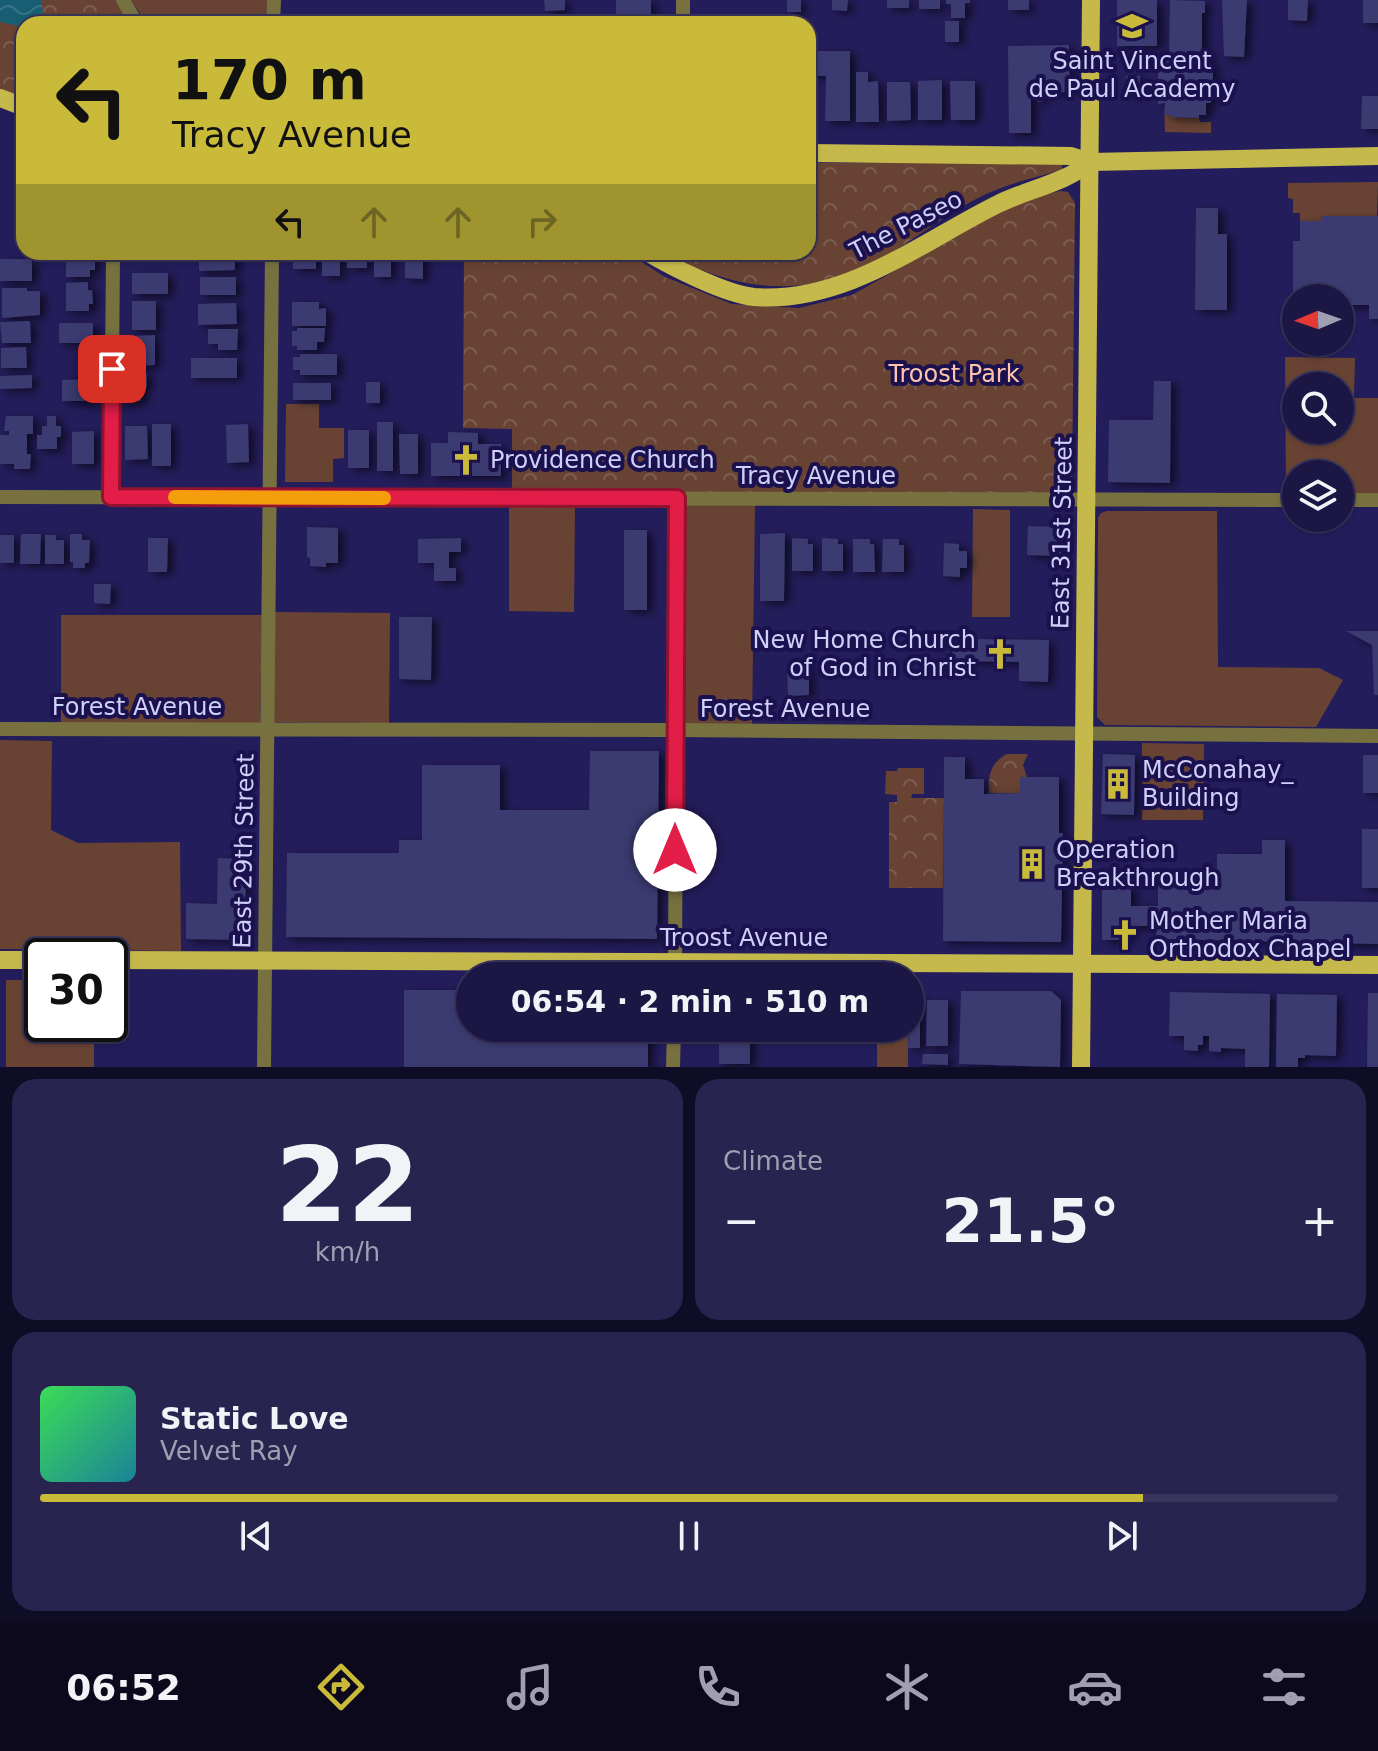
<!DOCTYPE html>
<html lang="en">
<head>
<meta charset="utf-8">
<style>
  :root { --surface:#1b1644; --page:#28234f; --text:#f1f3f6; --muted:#a09fb2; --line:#39355d; --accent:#c9ba3a }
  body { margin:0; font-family:"DejaVu Sans",sans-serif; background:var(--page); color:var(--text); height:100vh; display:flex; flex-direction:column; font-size:30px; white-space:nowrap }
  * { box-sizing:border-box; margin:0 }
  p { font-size:26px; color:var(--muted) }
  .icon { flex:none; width:44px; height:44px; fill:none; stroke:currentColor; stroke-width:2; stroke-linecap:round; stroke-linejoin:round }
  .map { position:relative; height:1067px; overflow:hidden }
  .drawer { display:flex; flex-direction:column; gap:12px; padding:12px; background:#0f0c25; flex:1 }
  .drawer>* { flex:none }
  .banner { position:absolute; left:16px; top:16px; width:800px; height:244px; border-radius:24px; box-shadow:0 2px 6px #0004,0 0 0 2px var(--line); background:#c9ba3a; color:#111; overflow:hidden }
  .needle { width:52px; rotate:268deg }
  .buttons { position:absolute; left:1282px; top:284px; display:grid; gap:16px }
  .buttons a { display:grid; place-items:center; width:72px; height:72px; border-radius:50%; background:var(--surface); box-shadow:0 2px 6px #0004,0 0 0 2px var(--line); font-size:40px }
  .speed { position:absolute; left:24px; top:938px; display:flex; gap:16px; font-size:40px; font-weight:700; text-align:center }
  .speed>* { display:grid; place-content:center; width:104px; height:104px; border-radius:50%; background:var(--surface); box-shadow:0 2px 6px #0004,0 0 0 2px var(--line); line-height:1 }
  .speed .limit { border:4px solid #111; border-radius:12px; background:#fff; color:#111 }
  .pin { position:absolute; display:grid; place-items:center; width:68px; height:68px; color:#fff; margin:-34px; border-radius:16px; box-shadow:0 4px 12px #0006 }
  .me { position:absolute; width:88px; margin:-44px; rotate:0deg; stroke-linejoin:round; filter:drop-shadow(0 0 6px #0008) }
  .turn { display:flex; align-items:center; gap:28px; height:168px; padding:0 24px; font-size:36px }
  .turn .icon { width:104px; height:104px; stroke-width:2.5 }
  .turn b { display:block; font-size:56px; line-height:68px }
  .lanes { display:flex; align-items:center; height:76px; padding:0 24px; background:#0003; justify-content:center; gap:40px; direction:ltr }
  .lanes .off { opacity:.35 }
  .big { font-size:60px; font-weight:700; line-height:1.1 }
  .drawer .widget { flex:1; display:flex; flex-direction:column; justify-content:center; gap:12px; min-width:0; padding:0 28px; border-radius:24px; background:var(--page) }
  .drawer .dial { align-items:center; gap:0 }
  .dial b { font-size:104px; line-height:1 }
  .song { display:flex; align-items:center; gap:24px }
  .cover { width:96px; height:96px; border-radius:12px; background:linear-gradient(135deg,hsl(130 70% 55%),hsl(190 70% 35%)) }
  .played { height:8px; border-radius:4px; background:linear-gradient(90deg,var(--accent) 85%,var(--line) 85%) }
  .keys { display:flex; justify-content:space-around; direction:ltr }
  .heat { display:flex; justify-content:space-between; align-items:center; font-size:44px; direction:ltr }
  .drawer .tiles { flex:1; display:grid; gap:12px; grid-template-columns:1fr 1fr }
  .widget:last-child { grid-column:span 2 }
  .trip { position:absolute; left:456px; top:962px; width:468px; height:80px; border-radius:40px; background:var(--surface); box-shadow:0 2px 6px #0004,0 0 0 2px var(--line); font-weight:700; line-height:80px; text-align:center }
  .menu { display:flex; height:128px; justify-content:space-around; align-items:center; background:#0b091b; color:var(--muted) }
  .menu .icon { width:56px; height:56px }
  .menu .on { color:var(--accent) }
  .menu b { font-size:36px; color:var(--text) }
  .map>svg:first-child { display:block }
  .grass { fill:#684334; fill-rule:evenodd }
  .park { fill:url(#park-crowns) }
  .water { fill:url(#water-waves) }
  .building { fill:#3b3a71; filter:url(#shadow) }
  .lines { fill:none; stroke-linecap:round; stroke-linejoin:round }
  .minor { stroke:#777140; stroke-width:14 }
  .major { stroke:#c6b94c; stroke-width:18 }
  .route-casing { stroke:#92132f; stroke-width:20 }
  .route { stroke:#e11d48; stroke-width:14 }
  .slow { stroke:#f59e0b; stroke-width:14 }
  .labels { text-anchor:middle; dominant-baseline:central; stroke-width:8; stroke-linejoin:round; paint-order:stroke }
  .poi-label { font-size:24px; fill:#ced0f7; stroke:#1c114f; text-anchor:start }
  .street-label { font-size:24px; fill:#ced0f7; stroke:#1c114f }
  .park-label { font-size:24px; fill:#fec4ad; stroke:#1c114f }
</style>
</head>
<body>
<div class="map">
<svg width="1378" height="1067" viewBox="0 0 1378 1067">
  <defs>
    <pattern id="park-crowns" width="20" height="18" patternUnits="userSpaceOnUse" patternTransform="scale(2)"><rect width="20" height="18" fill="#684334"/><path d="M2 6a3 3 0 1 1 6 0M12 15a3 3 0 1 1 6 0" fill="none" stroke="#7c5d52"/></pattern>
    <pattern id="water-waves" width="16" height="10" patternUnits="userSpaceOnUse" patternTransform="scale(2)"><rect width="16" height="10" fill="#185e73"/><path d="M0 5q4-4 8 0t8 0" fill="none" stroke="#387488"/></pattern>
    <filter id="shadow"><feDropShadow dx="5.5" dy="3" stdDeviation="4" flood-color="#0009"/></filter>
  </defs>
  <rect width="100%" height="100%" fill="#241d5b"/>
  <g class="grass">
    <polygon points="131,0 267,0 266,24 147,24"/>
    <polygon points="1164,103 1165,115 1171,115 1172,117 1199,118 1200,122 1211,122 1211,133 1165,132"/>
    <polygon points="1378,182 1377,216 1321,216 1321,221 1300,221 1300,213 1293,213 1293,199 1288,198 1288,183"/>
    <path d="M1285 357 1355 358 1354 398H1378V494H1340V474H1296V494H1289L1286 490ZM1296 386H1340V430H1296Z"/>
    <polygon points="286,404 319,404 319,428 344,428 344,458 333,459 333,482 285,482"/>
    <polygon points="684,505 755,505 752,725 681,724"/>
    <polygon points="509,506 575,506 574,612 509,611"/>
    <polygon points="973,509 1010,510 1010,617 972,617"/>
    <polygon points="1107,511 1217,511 1218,667 1319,668 1343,680 1316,727 1105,725 1097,717 1098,518 1101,513"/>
    <polygon points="273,612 390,613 389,723 273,722"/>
    <polygon points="61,615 262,615 260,724 61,724"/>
    <polygon points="0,740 52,741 51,830 78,843 180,842 181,951 0,949"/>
    <polygon points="1142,743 1204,744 1203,820 1142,820"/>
    <polygon points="6,980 42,980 42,1024 94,1024 94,1067 6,1067"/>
    <rect x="877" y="1028" width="31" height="39"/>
  </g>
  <g class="park">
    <polygon points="0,0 118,0 129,24 24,24 24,102 0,91"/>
    <path d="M808 163H1062V170C1037 177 1010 183 986 194 948 212 913 241 876 262 809 299 731 292 667 252H808Z"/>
    <polygon points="1060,191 1068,192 1075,203 1072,485 1071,490 1065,493 512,492 512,429 463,428 464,252 626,252 665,277 732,304 799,308 852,295 1023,199"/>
    <path d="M1007 754H1028L1023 765 1027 777 1020 793H989C988 776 990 763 1007 754Z"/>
    <polygon points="898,768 924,768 924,794 912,794 911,798 944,798 943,888 889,888 889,802 897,802 897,795 885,794 886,771 897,771"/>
  </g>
  <polygon class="water" points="0,0 41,0 43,12 36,21 24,24 24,27 0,22"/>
  <g class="building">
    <polygon points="544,0 565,0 565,10 545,11"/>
    <polygon points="616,0 651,0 651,14 616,15"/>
    <rect x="787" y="0" width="14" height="12"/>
    <polygon points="832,0 848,0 847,11 832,10"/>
    <rect x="887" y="0" width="22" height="8"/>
    <rect x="919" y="0" width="21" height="9"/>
    <polygon points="946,0 970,0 970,3 965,3 965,18 951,18 951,4 946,4"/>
    <rect x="1008" y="0" width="21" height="10"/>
    <rect x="1117" y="0" width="40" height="46"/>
    <polygon points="1170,0 1205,1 1205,13 1202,13 1202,48 1209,51 1209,66 1213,66 1213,86 1211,103 1206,103 1206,115 1199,115 1199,118 1171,117 1171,115 1164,115 1165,103 1158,104 1158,56 1169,56"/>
    <polygon points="1222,0 1247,0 1244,57 1224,56"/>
    <polygon points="1288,0 1308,0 1307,21 1288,20"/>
    <rect x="1363" y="0" width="15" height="23"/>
    <rect x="945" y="21" width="14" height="21"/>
    <polygon points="1069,45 1070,92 1043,93 1043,101 1037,102 1037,93 1031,93 1031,133 1009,133 1008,46"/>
    <polygon points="808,51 850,51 850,121 825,121 826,76 808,76"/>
    <polygon points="856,72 868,72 868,82 878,81 879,122 856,122"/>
    <rect x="1126" y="76" width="14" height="19"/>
    <polygon points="942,80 942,120 918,120 918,81"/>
    <polygon points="950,81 975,81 975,120 951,120"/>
    <polygon points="887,82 910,82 911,120 887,121"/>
    <polygon points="1362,96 1378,96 1378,129 1361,129"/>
    <polygon points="1196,208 1218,208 1218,234 1227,234 1227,310 1195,310"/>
    <polygon points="1321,216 1378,216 1378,319 1369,319 1369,305 1340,305 1340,298 1293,300 1293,241 1300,241 1300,221 1321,221"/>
    <polygon points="66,252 90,252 90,255 95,255 95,270 90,270 90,277 66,277"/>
    <polygon points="199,252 235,252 235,270 199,271"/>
    <rect x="293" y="252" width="23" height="17"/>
    <rect x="322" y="252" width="18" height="24"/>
    <rect x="347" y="252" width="20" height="16"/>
    <rect x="374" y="252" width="17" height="25"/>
    <polygon points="405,252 423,252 423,279 405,278"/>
    <rect x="0" y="259" width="32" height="22"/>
    <rect x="132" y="273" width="36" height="21"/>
    <rect x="200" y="277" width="36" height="18"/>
    <polygon points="88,282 88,290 92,290 93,304 89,304 89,311 66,311 66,283"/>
    <polygon points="2,288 27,288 27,291 40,291 40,315 2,318"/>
    <rect x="132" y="301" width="24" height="29"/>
    <polygon points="292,302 319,302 319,309 326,308 326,326 292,326"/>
    <polygon points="236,303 237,324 198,325 198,304"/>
    <polygon points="30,321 31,343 2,343 0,322"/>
    <rect x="59" y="323" width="34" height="20"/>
    <polygon points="297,328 325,328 324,342 317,342 317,350 297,350 297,346 292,346 292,331 297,331"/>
    <polygon points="208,329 238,329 237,350 218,350 218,344 208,344"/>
    <polygon points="155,335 155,365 132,366 132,336"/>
    <polygon points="26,347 27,368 1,368 1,348"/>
    <polygon points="300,354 337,354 337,375 300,375 300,370 293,370 293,357 300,357"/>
    <rect x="191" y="358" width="46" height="20"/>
    <polygon points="123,374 147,374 147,387 141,387 141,401 122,401 122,393 118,393 118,383 123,383"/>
    <polygon points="32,375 32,388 0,389 0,376"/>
    <polygon points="93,379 94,401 62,401 62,380"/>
    <polygon points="1154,381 1171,381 1170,483 1108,482 1109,420 1153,420"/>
    <rect x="366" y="382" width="14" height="21"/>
    <rect x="293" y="383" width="38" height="17"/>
    <polygon points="6,416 33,416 33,434 27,434 27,454 31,454 30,469 14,469 14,464 0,464 0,435 9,435 9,431 4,431"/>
    <polygon points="47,416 56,416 56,426 61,426 61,437 57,437 57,449 37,449 37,435 42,435 42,426 47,426"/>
    <rect x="377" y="422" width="16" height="49"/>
    <rect x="152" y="424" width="19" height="42"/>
    <polygon points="248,424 249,462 227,463 226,425"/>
    <polygon points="125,426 147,426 148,459 125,460"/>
    <rect x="348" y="430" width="21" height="38"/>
    <polygon points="94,431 94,464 72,464 72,432"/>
    <polygon points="448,432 478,433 478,444 501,444 501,476 431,476 431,443 448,443"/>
    <polygon points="399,434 418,434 418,474 400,474"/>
    <polygon points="1028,526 1062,527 1061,556 1027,555"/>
    <polygon points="307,527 338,528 338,563 326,563 326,567 310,566 310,558 307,557"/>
    <rect x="624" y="530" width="23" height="80"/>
    <polygon points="785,533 784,601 760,601 760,534"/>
    <polygon points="21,534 41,534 40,564 20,564"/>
    <polygon points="70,534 82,534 82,540 90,540 89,563 85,563 85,568 73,568 73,562 70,562"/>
    <rect x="0" y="535" width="14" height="28"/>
    <polygon points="45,535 56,535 56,540 64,540 64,564 45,564"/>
    <polygon points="148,538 168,538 167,572 148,572"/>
    <polygon points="461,538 461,552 449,552 449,568 456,568 456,581 434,581 434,563 418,563 418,539"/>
    <polygon points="792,538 808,539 808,544 813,544 813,571 792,571"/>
    <polygon points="822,538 838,539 838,544 843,544 843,571 822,571"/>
    <polygon points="853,539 870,539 870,544 874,544 875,572 853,572"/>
    <polygon points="883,539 899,539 899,545 904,545 904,572 882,572"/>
    <polygon points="944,543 959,544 959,551 967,551 967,568 960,568 960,577 943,576"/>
    <polygon points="94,584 111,584 110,604 94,603"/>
    <polygon points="399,617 432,617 431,680 399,679"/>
    <polygon points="1346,631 1378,631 1378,695 1374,695 1372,645"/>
    <polygon points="976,639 1049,640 1048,682 1019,681 1019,662 952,661 952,647 976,647"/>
    <polygon points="787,665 809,665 809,695 788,696"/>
    <polygon points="590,751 659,751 657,939 286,937 287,853 399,853 399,840 422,840 422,765 500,765 500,810 589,810"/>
    <polygon points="1103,754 1135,755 1134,815 1101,814"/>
    <rect x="1363" y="755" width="15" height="38"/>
    <polygon points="944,757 965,757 965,779 984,779 984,794 1020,793 1020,777 1059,777 1059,833 1063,833 1061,942 943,941"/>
    <rect x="1362" y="829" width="16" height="59"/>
    <polygon points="1262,840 1285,840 1285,901 1378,902 1378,944 1156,939 1156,926 1130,926 1130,940 1102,940 1102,886 1131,886 1131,906 1158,906 1158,886 1209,887 1209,882 1217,882 1217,854 1262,854"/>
    <polygon points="218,858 246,859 245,940 186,939 186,903 217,904"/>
    <polygon points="404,990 470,990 470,1028 511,1028 511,1039 612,1039 612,1032 603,1032 603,1028 643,1028 643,1032 648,1032 648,1067 404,1067"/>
    <polygon points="961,991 1051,991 1061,1000 1060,1067 959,1064"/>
    <polygon points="1170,992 1270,994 1269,1067 1245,1067 1245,1049 1221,1048 1221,1052 1209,1051 1209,1036 1203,1036 1203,1045 1198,1045 1198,1051 1184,1050 1184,1036 1169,1036"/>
    <polygon points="1368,993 1378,993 1378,1067 1367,1067"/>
    <polygon points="1277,994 1337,995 1336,1056 1305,1055 1305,1058 1298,1058 1298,1067 1276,1067"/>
    <polygon points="910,995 920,995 920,1048 908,1048"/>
    <polygon points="927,1000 948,1000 948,1046 926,1046"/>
    <rect x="719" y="1028" width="31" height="36"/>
    <polygon points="923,1054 948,1054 948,1065 922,1064"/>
  </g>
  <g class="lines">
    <g class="minor">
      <polyline points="123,0 137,24"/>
      <polyline points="273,24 274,0"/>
      <polyline points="683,24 683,0"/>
      <polyline points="0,497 1296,500"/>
      <polyline points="111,497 113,252"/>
      <polyline points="1340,500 1378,500"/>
      <polyline points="0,729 675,730 1378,736"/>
      <polyline points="675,976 677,498"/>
      <polyline points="264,1067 272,252"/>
      <polyline points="673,1067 674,1028"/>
    </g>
    <g class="major">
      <polyline points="0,98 24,107"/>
      <polyline points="808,153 1071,156 1090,162 1378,156"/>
      <path d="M647 252C672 267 725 294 754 297 844 304 920 243 996 205 1027 189 1064 184 1090 162"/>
      <polyline points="0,960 42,960"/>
      <polyline points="110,960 1378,965"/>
      <polyline points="1081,1067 1091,0"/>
    </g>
  </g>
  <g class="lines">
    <defs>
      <polyline id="route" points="112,369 111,497 677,498 675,850"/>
    </defs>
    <use href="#route" class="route-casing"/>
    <use href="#route" class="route"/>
    <polyline class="slow" points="175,497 384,498"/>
  </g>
  <defs>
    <symbol id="school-bare" viewBox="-9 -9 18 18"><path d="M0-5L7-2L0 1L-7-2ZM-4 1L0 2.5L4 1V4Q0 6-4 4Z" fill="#c9ba3a" stroke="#1c114f" stroke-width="2.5" paint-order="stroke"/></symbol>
    <symbol id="church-bare" viewBox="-9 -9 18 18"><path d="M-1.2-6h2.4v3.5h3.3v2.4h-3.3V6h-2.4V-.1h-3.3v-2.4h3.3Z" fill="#c9ba3a" stroke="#1c114f" stroke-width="2.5" paint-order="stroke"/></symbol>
    <symbol id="building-bare" viewBox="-9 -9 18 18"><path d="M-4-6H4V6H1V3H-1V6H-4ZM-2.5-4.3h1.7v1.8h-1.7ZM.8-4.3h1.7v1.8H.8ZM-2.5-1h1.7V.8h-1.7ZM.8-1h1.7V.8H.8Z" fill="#c9ba3a" stroke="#1c114f" stroke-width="2.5" paint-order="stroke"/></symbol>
  </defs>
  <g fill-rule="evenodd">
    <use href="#school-bare" x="1110" y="4" width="44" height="44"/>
    <use href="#church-bare" x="444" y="438" width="44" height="44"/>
    <use href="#church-bare" x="978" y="632" width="44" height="44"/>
    <use href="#building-bare" x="1096" y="762" width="44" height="44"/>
    <use href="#building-bare" x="1010" y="842" width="44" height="44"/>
    <use href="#church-bare" x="1103" y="913" width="44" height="44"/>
  </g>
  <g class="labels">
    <g class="poi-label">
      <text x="1132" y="61" text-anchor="middle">Saint Vincent<tspan x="1132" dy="28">de Paul Academy</tspan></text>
      <text x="490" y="460">Providence Church</text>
      <text x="976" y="640" text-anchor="end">New Home Church<tspan x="976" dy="28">of God in Christ</tspan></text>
      <text x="1142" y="770">McConahay_<tspan x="1142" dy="28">Building</tspan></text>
      <text x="1056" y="850">Operation<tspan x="1056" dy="28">Breakthrough</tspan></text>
      <text x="1149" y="921">Mother Maria<tspan x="1149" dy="28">Orthodox Chapel</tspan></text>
    </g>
    <g class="street-label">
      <text transform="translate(906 225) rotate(-27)">The Paseo</text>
      <text x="816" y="476">Tracy Avenue</text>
      <text transform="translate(1062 533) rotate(-89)">East 31st Street</text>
      <text x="137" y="707">Forest Avenue</text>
      <text x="785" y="709">Forest Avenue</text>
      <text transform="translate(244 851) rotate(-89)">East 29th Street</text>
      <text x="744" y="938">Troost Avenue</text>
    </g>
    <g class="park-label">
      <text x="954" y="374">Troost Park</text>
    </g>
  </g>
</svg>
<div class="buttons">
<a><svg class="needle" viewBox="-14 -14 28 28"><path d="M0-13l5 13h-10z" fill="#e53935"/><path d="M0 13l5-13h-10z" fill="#a09fb2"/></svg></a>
<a><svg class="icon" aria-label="search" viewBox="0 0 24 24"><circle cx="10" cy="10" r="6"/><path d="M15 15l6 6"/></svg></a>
<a><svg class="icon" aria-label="layers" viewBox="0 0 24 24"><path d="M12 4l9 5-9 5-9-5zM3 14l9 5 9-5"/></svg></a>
</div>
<div class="speed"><div class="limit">30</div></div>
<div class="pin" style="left:112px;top:369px;background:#d93025"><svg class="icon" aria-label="arrive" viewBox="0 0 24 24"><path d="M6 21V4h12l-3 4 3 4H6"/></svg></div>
<svg class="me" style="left:675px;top:850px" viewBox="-20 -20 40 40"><circle r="19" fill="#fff"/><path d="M0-13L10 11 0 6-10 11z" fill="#e11d48"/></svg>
<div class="trip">06:54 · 2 min · 510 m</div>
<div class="banner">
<div class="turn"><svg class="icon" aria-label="left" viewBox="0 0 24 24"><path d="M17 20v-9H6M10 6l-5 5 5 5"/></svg><div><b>170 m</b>Tracy Avenue</div></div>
<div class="lanes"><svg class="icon" aria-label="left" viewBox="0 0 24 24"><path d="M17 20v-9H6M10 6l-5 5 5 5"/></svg><svg class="icon off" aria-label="ahead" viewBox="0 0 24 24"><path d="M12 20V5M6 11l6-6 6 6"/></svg><svg class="icon off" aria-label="ahead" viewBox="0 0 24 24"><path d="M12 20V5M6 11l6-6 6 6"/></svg><svg class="icon off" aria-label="right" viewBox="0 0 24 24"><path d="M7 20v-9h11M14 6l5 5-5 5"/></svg></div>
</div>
</div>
<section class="drawer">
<div class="tiles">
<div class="widget dial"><b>22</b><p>km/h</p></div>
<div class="widget"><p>Climate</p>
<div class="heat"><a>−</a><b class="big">21.5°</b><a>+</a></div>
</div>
<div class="widget">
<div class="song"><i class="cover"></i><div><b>Static Love</b><p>Velvet Ray</p></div></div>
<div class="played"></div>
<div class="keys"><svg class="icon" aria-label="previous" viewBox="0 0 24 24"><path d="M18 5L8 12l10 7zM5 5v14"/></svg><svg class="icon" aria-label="pause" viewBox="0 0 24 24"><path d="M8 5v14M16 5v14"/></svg><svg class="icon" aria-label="next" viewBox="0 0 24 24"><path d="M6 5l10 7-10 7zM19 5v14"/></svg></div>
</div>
</div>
</section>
<nav class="menu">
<b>06:52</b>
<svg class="icon on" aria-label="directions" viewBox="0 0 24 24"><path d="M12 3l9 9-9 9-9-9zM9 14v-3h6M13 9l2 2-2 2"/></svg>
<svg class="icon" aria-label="music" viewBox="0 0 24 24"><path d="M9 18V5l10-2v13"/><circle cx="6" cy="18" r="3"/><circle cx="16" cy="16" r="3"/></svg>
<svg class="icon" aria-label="phone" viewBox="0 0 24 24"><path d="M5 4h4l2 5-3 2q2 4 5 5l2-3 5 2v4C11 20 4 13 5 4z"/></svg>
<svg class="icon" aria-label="climate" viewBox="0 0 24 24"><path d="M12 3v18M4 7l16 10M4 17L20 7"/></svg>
<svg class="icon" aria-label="car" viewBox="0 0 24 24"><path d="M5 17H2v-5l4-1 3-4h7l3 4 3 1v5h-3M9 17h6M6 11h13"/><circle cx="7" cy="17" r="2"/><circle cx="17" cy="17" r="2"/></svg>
<svg class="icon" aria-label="filters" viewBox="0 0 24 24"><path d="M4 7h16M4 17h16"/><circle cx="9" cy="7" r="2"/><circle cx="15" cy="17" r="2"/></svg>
</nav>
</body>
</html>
